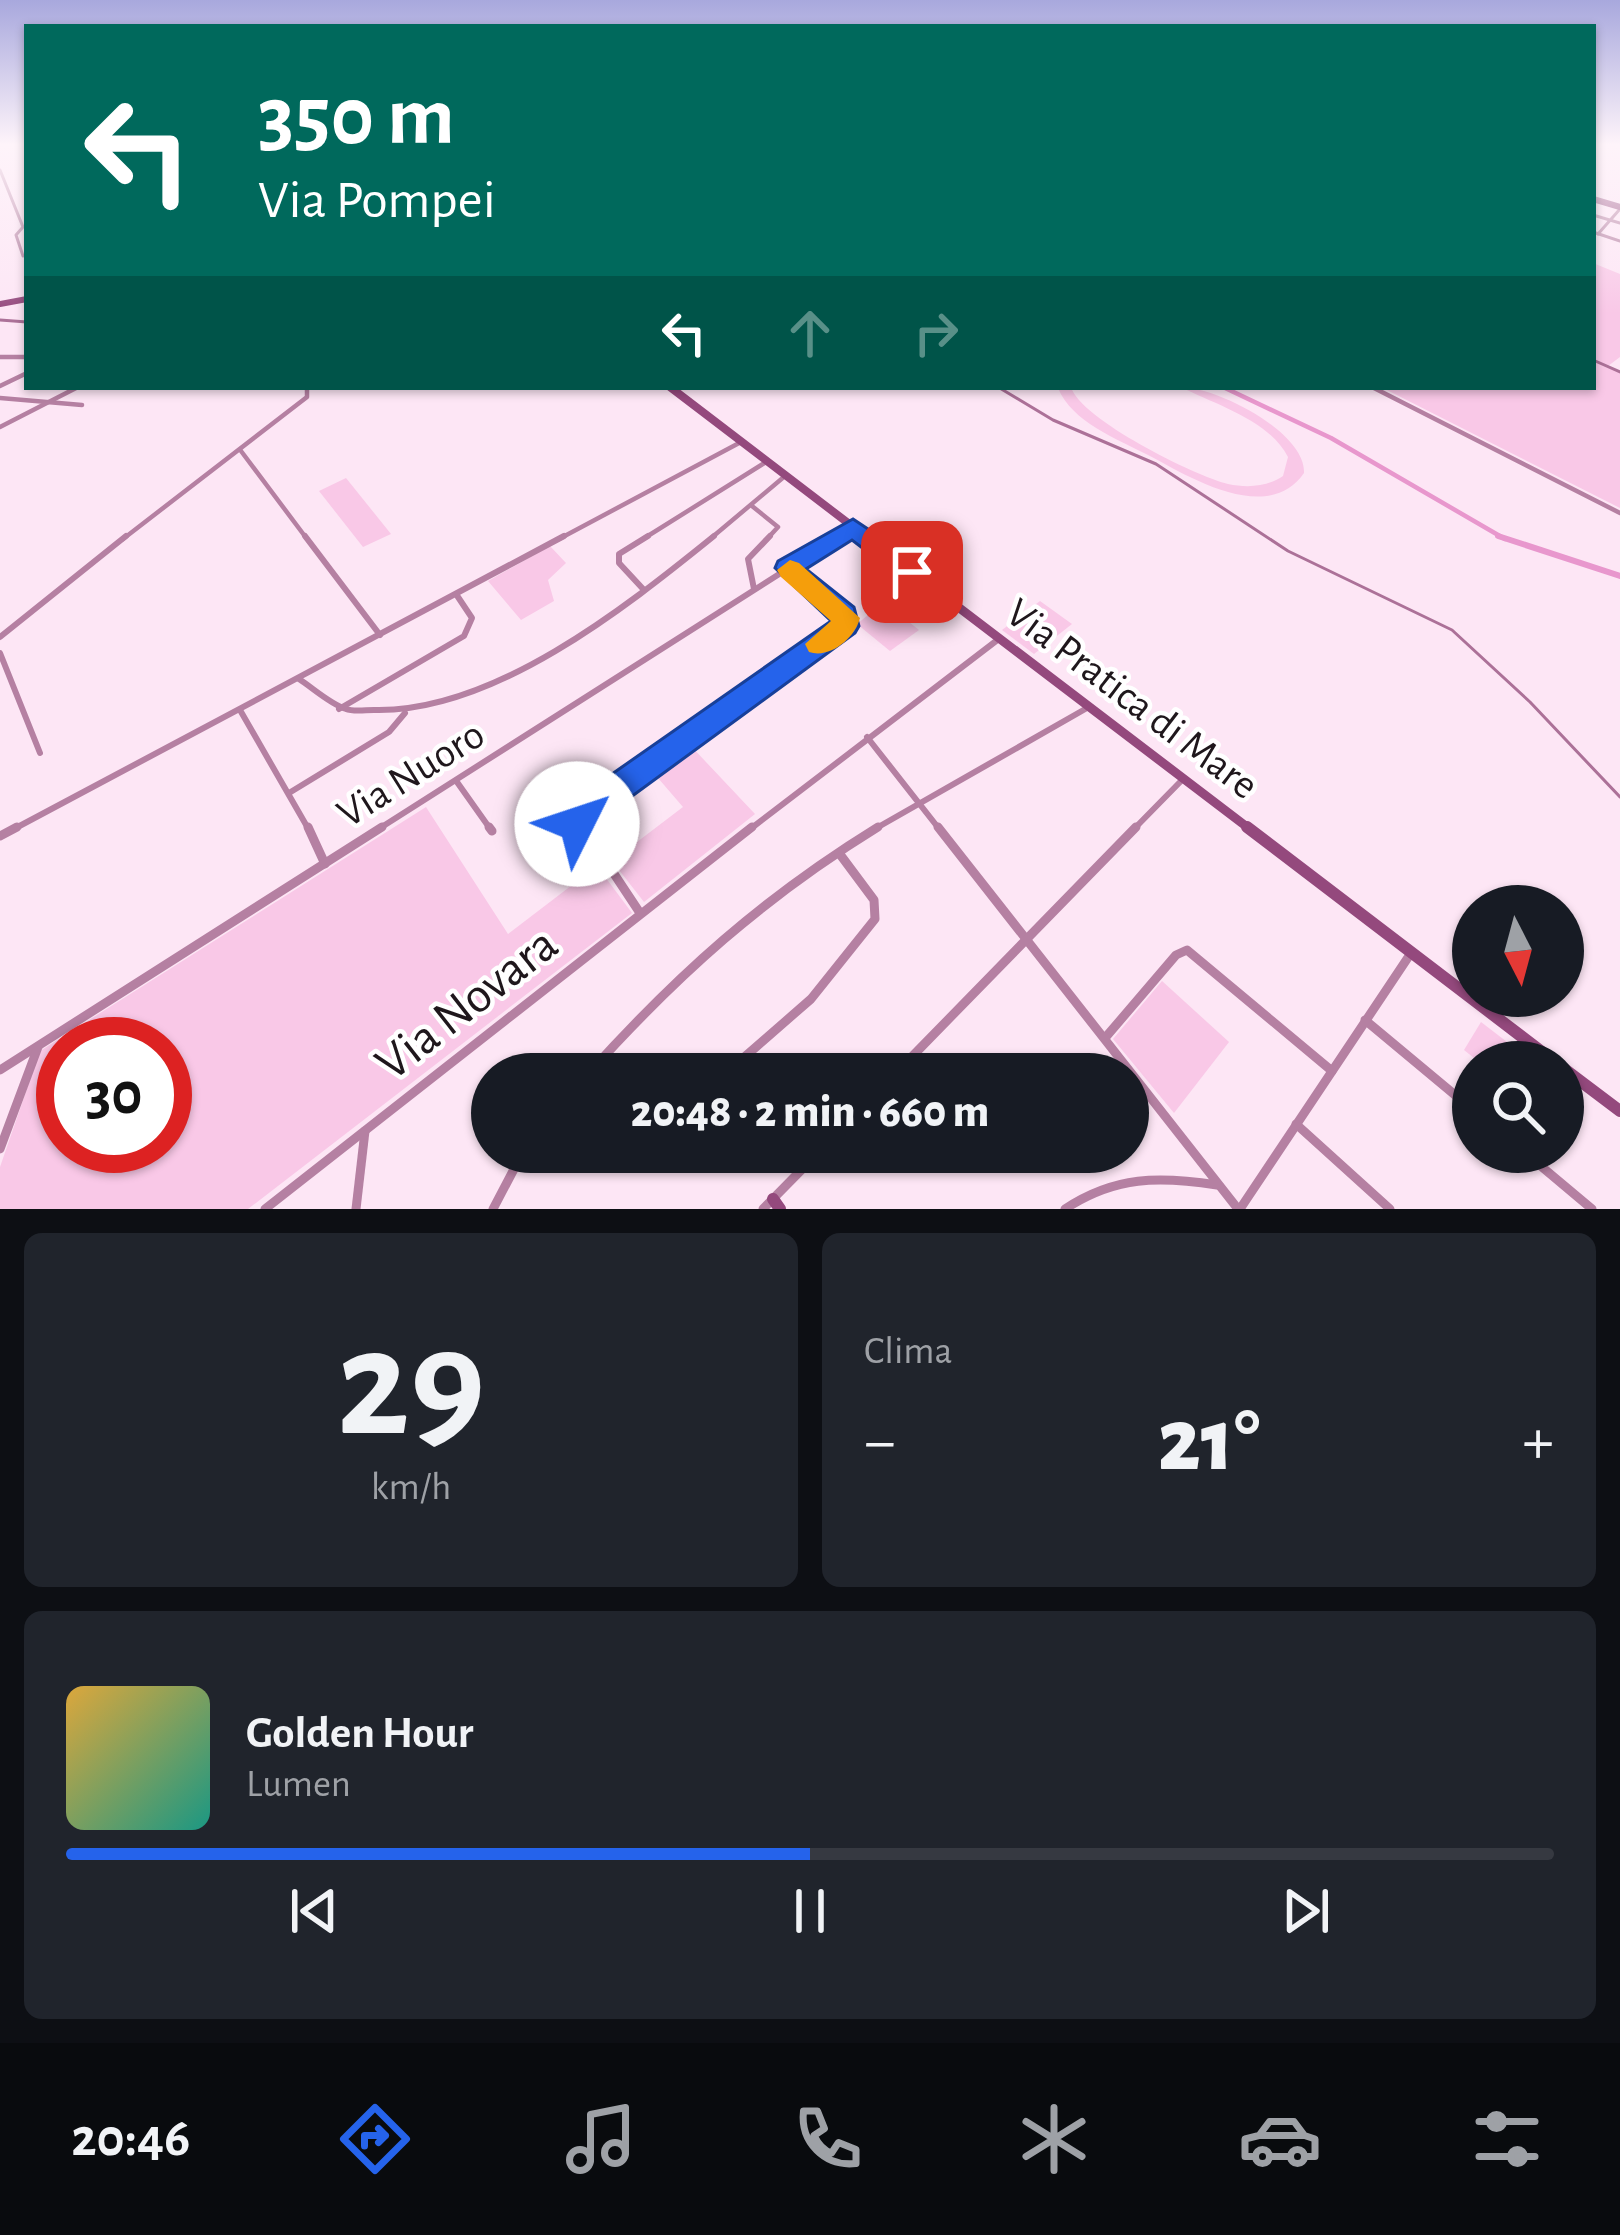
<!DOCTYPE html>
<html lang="it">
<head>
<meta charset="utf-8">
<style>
  :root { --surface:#171b24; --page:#20242c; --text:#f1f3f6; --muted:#9ea1a6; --line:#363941; --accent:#2563eb }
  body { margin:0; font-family:"Alegreya Sans",sans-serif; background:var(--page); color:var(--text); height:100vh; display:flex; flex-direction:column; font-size:45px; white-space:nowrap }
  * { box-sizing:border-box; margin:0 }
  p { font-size:39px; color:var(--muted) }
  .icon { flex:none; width:66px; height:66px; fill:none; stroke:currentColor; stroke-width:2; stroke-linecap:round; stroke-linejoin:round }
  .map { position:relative; height:1209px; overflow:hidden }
  .sheet { display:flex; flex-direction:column; gap:24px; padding:24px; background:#0d0f14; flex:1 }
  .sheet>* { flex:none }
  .banner { position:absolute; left:24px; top:24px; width:1572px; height:366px; border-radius:0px; box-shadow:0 3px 9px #0004; background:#00695c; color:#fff; overflow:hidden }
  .needle { width:78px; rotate:174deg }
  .buttons { position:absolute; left:1452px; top:885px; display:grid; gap:24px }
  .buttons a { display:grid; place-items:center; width:132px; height:132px; border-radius:50%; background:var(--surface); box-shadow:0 3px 9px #0004; font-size:60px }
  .speed { position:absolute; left:36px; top:1017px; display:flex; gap:24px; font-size:60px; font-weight:700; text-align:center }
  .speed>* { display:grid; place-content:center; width:156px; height:156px; border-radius:50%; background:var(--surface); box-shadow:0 3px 9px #0004; line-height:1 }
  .speed .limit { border:18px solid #d22; background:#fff; color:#111 }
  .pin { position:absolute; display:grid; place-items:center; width:102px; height:102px; color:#fff; margin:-51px; border-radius:24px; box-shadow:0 6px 18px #0006 }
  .me { position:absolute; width:132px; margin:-66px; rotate:49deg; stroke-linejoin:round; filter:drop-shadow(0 0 9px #0008) }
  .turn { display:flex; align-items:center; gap:42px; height:252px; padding:0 36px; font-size:54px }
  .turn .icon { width:156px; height:156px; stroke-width:2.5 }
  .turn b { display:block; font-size:84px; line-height:102px }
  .lanes { display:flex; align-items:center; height:114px; padding:0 36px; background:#0003; justify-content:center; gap:60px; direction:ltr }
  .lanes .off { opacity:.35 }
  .big { font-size:90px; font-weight:800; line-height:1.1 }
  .sheet .widget { flex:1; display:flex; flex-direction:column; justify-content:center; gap:18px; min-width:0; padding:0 42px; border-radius:18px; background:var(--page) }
  .sheet .dial { align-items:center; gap:0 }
  .dial b { font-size:156px; line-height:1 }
  .song { display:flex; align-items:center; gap:36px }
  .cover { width:144px; height:144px; border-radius:18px; background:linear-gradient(135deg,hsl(40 70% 55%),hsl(170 70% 35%)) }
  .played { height:12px; border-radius:6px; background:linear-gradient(90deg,var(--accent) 50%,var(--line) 50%) }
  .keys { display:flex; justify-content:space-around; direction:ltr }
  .heat { display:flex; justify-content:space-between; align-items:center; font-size:66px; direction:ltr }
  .sheet .tiles { flex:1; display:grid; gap:24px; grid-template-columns:1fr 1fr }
  .widget:last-child { grid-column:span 2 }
  .trip { position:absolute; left:471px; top:1053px; width:678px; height:120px; border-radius:60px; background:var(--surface); box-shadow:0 3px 9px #0004; font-weight:800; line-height:120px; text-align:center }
  .dock { display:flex; height:192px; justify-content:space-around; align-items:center; background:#090b0e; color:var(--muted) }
  .dock .icon { width:84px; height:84px }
  .dock .active { color:var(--accent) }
  .dock b { font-size:54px; color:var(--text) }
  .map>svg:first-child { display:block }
  .green { fill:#f9c8e7; fill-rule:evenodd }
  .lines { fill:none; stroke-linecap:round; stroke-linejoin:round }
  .stream { stroke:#ac7198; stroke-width:3 }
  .canal-far1 { stroke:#e897cd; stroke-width:4.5 }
  .canal { stroke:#e897cd; stroke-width:6 }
  .street-far3 { stroke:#b580a2; stroke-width:3 }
  .street-far2 { stroke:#b580a2; stroke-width:4.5 }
  .street-far1 { stroke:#b580a2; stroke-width:6 }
  .street { stroke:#b580a2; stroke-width:9 }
  .secondary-far3 { stroke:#94497d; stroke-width:6 }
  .secondary-far2 { stroke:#94497d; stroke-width:8 }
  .secondary-far1 { stroke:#94497d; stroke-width:9 }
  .secondary { stroke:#94497d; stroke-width:12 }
  .route { fill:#2563eb; stroke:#184099; stroke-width:3 }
  .slow { fill:#f59e0b }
  .labels { text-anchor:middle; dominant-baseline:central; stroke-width:9; stroke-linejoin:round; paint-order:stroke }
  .street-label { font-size:42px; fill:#1f171c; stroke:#fff }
  .near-street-label { font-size:51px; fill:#1f171c; stroke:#fff }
</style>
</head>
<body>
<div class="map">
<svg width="1620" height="1209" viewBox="0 0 1620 1209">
  <rect width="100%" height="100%" fill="#fde6f5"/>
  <g class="green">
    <polygon points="1593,263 1620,274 1620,357 1608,366 1620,371 1620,508 1381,387 1593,387"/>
    <path d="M1071 387C1080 419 1195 476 1228 484 1247 488 1267 487 1283 476L1288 457C1269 420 1216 405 1181 387 1216 387 1306 432 1304 473 1267 526 1188 476 1148 455 1117 439 1072 422 1058 388Z"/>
    <polygon points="346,478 391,534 363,547 319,491"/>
    <polygon points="550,546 566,563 548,580 554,601 521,620 488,581"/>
    <polygon points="1040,601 1072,624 1034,654 1002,630"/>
    <polygon points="884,602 919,630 890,651 857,624"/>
    <polygon points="689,744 755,814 644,902 612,861 683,807 652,771"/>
    <path d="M426 807 508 934 597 866 632 913 248 1209H0V1167L40 1051ZM63 1044H165V1146H63Z"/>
    <polygon points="1162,981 1229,1042 1174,1113 1113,1039"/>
    <polygon points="1481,1022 1532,1061 1531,1062 1479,1062 1464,1050"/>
  </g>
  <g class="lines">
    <g class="stream">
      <polyline points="0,320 27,322"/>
      <polyline points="1593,360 1620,372"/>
      <polyline points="998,387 1053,420 1156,464 1288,551 1452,630 1530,702 1620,797"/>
    </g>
    <polyline class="canal-far1" points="1223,387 1331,438 1505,539"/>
    <polyline class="canal" points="1498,536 1620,576"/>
    <g class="street-far3">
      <polyline points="0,170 23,227 16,235 23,256"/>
      <polyline points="1593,215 1620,223"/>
      <polyline points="1593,232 1620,241"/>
      <polyline points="1598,234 1620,209"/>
    </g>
    <g class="street-far2">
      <polyline points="0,357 27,357"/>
      <polyline points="0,386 27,373"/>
      <polyline points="1372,387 1620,513"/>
      <polyline points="0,398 82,405"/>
      <polyline points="0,427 78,387"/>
      <polyline points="241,451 307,539"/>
      <polyline points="752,506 778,527 767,539"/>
      <polyline points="123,539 307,397 307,387"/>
      <polyline points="559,539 741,442"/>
      <polyline points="643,539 766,462"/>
      <polyline points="710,539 785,476"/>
      <polyline points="834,539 853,527"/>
    </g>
    <g class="street-far1">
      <polyline points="305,536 380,635"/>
      <polyline points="754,589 748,559 770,536"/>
      <polyline points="644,590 619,563 619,554 648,536"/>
      <polyline points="0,637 126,536"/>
      <polyline points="0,653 40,753"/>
      <path d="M299 679C313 688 330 704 346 709 353 712 365 710 374 710 493 713 625 608 714 536"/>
      <polyline points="339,709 464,636 472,618 456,594"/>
      <polyline points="240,710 309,830"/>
      <polyline points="867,737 940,830"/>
      <polyline points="457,782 491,830"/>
      <polyline points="289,793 389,732 405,713"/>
      <polyline points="12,830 564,536"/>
      <polyline points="377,830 839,536"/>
      <polyline points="585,830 577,818 846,624 842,613 788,568"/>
      <polyline points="749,830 1000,638"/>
      <polyline points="873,830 1087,708"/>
      <polyline points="1133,830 1183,779"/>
    </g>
    <g class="street">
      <polyline points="308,827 325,864"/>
      <polyline points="489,827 492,831"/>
      <polyline points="583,827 640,913"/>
      <polyline points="938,827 1238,1209"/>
      <polyline points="0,836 17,827"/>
      <polyline points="1365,1020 1473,1110"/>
      <polyline points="1105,1038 1176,955 1187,950 1332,1071"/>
      <polyline points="0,1070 382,827"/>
      <path d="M588 1074C678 974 763 898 878 827"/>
      <polyline points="725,1074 811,999 875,919 874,900 839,853"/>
      <polyline points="895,1074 1136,827"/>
      <polyline points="1296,1124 1390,1209"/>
      <polyline points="0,1149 38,1047"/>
      <polyline points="1524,1152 1592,1209"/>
      <polyline points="265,1209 752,827"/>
      <polyline points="356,1209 365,1131"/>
      <polyline points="493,1209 523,1152"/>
      <polyline points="763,1209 819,1152"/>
      <path d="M1065 1209C1115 1176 1159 1176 1217 1185"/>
      <polyline points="1240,1209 1411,953"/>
    </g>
    <g class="secondary-far3">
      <polyline points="1593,199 1620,207"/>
      <polyline points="0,304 27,299"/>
    </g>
    <polyline class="secondary-far2" points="670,387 869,539"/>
    <polyline class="secondary-far1" points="865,536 1251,830"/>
    <g class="secondary">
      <polyline points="1247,827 1555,1062"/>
      <polyline points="1563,1068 1620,1111"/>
      <polyline points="773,1199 780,1209"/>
    </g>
  </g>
  <linearGradient id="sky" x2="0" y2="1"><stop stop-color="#a8a8dd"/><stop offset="0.46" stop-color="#fef4fa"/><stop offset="1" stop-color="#fef4fa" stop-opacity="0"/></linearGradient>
  <rect width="1620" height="314" fill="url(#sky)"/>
  <polygon class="route" points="853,519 922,565 926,572 922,579 903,579 852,540 806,569 854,607 859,626 855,633 594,824 589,835 577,839 565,835 561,824 569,804 831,621 775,568 778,561"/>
  <path class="slow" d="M790 560 799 563 860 618C855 638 830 659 809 652L805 644 831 621 781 577 777 570Z"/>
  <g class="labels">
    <g class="street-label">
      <text transform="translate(1132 699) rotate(37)">Via Pratica di Mare</text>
      <text transform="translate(411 774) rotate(-32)">Via Nuoro</text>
    </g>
    <g class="near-street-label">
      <text transform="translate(467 1004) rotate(-38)">Via Novara</text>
    </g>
  </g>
</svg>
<div class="buttons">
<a><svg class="needle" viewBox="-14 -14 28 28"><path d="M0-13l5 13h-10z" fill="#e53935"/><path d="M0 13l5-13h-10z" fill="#9ea1a6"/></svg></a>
<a><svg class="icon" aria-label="search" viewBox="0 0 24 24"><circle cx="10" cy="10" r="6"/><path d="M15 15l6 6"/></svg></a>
</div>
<div class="speed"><div class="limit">30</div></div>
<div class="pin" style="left:912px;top:572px;background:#d93025"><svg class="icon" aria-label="arrive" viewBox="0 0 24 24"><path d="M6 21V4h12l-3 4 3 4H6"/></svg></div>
<svg class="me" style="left:577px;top:824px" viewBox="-20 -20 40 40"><circle r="19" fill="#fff"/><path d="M0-13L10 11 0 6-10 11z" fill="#2563eb"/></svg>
<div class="trip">20:48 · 2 min · 660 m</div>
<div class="banner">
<div class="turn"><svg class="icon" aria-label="left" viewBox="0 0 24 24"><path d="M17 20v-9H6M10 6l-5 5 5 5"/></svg><div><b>350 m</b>Via Pompei</div></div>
<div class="lanes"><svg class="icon" aria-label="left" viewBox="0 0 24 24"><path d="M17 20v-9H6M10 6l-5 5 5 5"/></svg><svg class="icon off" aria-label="ahead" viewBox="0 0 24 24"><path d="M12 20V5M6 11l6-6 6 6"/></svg><svg class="icon off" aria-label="right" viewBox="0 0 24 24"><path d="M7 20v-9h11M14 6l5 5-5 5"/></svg></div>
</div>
</div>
<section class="sheet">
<div class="tiles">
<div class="widget dial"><b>29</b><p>km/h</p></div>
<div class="widget"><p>Clima</p>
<div class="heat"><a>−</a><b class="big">21°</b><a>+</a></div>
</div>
<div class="widget">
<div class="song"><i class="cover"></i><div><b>Golden Hour</b><p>Lumen</p></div></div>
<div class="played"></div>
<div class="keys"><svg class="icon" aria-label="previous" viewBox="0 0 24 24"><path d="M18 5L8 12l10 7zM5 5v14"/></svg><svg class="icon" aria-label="pause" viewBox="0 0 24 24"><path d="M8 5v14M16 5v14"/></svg><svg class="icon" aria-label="next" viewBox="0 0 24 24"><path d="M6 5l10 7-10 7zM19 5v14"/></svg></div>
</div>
</div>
</section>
<nav class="dock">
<b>20:46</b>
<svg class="icon active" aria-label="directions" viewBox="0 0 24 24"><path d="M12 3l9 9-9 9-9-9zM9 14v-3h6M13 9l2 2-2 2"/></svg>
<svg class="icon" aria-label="music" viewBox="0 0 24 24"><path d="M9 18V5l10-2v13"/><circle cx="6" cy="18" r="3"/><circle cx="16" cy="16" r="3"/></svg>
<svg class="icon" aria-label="phone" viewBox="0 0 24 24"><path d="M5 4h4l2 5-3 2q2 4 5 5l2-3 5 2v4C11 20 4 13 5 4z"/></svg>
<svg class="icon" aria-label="climate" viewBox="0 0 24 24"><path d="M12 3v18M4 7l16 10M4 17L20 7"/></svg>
<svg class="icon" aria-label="car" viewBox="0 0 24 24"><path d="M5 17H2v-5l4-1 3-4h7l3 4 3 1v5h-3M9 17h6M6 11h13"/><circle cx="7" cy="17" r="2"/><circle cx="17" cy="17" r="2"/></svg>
<svg class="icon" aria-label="filters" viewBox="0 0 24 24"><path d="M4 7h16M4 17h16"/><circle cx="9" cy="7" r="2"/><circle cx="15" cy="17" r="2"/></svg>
</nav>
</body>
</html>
